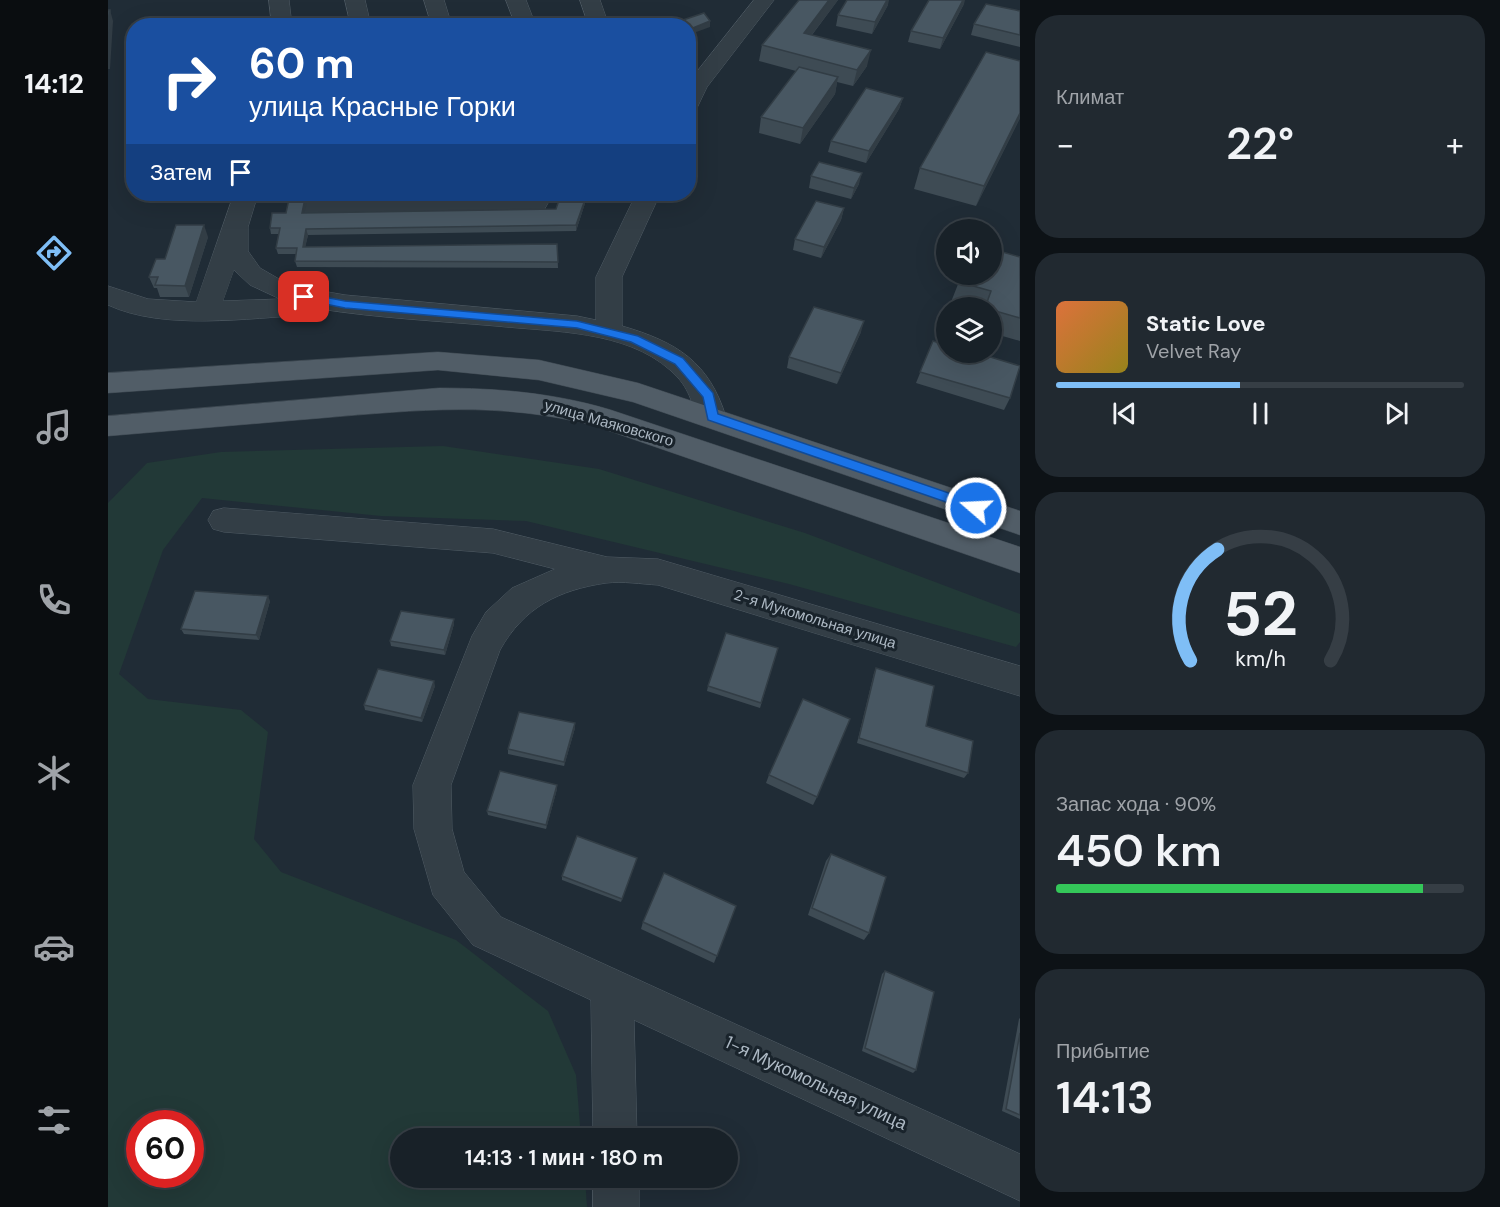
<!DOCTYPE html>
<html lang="ru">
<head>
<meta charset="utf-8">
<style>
  :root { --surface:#182128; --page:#212930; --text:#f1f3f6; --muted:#9fa3a8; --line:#363e45; --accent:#7fbef6 }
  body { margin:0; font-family:"DM Sans",sans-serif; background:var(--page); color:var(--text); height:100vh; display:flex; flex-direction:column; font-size:22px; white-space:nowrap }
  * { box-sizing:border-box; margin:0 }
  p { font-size:20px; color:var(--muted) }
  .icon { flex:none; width:33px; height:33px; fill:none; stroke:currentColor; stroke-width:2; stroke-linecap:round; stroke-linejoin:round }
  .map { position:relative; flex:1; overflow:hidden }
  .drawer { display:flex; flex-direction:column; gap:15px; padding:15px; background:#0d1216; width:480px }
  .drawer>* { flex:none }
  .top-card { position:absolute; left:18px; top:18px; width:570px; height:183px; border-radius:24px; box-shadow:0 6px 24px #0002,0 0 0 2px var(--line); background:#1a4fa0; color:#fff; overflow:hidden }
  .controls { position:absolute; left:828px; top:219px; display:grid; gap:12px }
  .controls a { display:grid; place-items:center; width:66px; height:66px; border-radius:50%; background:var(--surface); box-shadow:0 6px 24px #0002,0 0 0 2px var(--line); font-size:30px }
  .speed { position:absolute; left:18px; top:1110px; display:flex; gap:12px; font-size:30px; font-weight:700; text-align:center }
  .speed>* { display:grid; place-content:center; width:78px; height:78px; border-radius:50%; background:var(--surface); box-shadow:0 6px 24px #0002,0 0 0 2px var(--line); line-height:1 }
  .speed .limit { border:9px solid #d22; background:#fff; color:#111 }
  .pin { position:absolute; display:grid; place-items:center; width:51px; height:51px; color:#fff; margin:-26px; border-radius:12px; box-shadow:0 3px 9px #0006 }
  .me { position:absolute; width:66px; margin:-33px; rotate:289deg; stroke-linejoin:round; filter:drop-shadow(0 0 4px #0008) }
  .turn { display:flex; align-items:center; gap:21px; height:126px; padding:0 24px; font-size:27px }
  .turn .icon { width:78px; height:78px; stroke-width:2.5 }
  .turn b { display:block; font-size:42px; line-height:51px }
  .then { display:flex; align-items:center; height:57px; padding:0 24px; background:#0003; gap:12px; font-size:22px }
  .big { font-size:45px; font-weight:600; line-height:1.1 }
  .drawer .widget { flex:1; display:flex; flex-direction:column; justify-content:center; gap:9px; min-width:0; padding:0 21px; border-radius:24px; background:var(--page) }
  .drawer .dial { align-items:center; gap:0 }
  .dial svg { height:156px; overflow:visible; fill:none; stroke:var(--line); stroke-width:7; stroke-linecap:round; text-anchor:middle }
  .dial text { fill:var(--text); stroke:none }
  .song { display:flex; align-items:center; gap:18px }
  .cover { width:72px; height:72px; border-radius:9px; background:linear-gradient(135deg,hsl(20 70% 55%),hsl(50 70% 35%)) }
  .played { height:6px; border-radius:3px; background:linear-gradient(90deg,var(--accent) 45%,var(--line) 45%) }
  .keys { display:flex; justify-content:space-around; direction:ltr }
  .heat { display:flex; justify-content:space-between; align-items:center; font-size:33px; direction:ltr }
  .charge { height:9px; border-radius:4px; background:linear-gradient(90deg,#34c759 90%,var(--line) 0) }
  .trip { position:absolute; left:282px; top:1128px; width:348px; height:60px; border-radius:30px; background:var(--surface); box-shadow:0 6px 24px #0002,0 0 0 2px var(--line); font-weight:600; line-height:60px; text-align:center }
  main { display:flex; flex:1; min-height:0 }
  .dock { display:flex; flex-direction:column; width:108px; justify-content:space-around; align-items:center; background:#0a0d10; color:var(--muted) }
  .dock .icon { width:42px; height:42px }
  .dock .on { color:var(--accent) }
  .dock b { font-size:27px; color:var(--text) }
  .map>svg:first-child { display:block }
  .green { fill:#223937; fill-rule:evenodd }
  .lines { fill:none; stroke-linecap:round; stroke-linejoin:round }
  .minor-casing { stroke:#505c65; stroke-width:1 }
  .major-casing { stroke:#3c4750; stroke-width:1 }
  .minor { fill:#333e46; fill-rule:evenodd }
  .major { fill:#515d67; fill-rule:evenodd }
  .wall { fill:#3e4b54 }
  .shaded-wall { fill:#323d45 }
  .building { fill:#485762; stroke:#323d45; stroke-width:1.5 }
  .route { fill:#1a73e8; stroke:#114b97; stroke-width:1.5 }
  .labels { text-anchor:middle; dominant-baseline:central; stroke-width:6; stroke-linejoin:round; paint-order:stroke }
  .street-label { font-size:15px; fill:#adb9c4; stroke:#19232b }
  .near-street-label { font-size:18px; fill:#adb9c4; stroke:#19232b }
</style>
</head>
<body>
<main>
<nav class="dock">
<b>14:12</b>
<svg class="icon on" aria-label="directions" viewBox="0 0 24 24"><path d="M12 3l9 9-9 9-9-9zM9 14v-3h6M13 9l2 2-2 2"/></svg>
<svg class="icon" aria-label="music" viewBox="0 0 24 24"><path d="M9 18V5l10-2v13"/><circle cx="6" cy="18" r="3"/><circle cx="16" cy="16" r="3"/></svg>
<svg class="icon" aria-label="phone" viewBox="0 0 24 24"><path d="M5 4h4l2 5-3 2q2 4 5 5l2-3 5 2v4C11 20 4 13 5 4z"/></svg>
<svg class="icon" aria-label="climate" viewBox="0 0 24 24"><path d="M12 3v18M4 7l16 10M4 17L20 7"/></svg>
<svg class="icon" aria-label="car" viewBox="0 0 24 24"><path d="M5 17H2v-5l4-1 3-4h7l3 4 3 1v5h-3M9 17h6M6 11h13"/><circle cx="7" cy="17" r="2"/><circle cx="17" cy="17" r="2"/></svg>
<svg class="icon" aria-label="filters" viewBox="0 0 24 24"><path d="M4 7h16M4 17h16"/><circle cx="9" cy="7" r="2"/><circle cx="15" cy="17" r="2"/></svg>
</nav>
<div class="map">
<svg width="912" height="1207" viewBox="0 0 912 1207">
  <rect width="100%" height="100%" fill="#202c36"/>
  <path class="green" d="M335 446 491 469 697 533 912 614V642L908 647 681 584 418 521 273 516 94 498 55 550 11 674 40 699 133 710 160 732 146 839 173 872 348 940 440 1011 468 1075 473 1138H292V1178H477L479 1207H0V503L39 463 113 452ZM32 1124H82V1174H32Z"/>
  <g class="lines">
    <defs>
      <g id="minor">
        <polygon points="161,0 181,0 184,26 164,26"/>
        <polygon points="237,0 257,0 263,26 243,26"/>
        <polygon points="316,0 336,0 344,26 324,26"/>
        <polygon points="398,0 418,0 428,26 408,26"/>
        <polygon points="472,0 492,0 501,26 481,26"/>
        <polygon points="646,0 666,0 599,87 588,110 580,111 580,83"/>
        <path d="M126 194H150L140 227V251L152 268 178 283 197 288 237 295 469 316 488 320V277L528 194H552L514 277V326C569 342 601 362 618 417L614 424 604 427 594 424C581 402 584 389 562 370 517 330 445 332 388 326 330 321 270 318 212 309L209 312 200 315C140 318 56 331 0 305V286L40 299 88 302ZM126 270 142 285 172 299 115 301Z"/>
        <polygon points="421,194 445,194 435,212 426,214 201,216 192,214 189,209 192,204 201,202 418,200"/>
        <path d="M116 508 385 529 499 557 550 559 912 666V696L550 585C533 584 515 581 498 583 451 590 416 607 392 650L343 785 344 829 356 872 393 917 912 1154V1201L526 1020 529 1138H485L483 1000 365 945 325 895 306 829 305 785 364 636 378 612 404 588 447 569 385 553 116 532 105 529 100 520 105 511Z"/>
        <rect x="485" y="1178" width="46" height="29"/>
      </g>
      <g id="major">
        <polygon points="330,352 431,360 530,383 912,511 912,535 525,402 431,380 330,370 0,393 0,373"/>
        <path d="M331 388C389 388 447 393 503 410L912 547V573L487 426C392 401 310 410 214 418 143 424 71 430 0 436V416Z"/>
      </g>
    </defs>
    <use href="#minor" class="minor-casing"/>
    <use href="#major" class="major-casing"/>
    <use href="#minor" class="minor"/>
    <use href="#major" class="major"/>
  </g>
  <g class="wall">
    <polygon points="691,0 730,0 704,35 759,66 745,86 729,82 727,94 692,144 651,133 653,117 688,71 651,61 654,45"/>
    <polygon points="856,4 832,49 800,42 803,31"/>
    <polygon points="780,5 764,34 728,26 730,15"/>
    <polygon points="912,11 912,47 863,35 866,24"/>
    <polygon points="795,98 791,109 758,163 720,152 723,141"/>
    <polygon points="912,118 868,206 806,189 812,168"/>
    <polygon points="703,176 751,184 743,199 701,188"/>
    <polygon points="52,194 90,194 86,203 55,203"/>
    <polygon points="480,194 468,231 200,235 197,247 449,244 450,268 189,267 187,261 188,254 170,254 168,248 171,234 163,234 162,228 178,213 448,209"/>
    <polygon points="736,208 733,220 713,258 685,250 687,239"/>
    <polygon points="100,237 81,297 52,297 49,288 46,288 41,277 57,259"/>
    <polygon points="912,257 912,341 884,333 884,308 862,308 843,302 854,274"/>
    <polygon points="753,332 729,384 679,368 681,357"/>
    <polygon points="825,341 902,398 896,410 808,383"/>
    <polygon points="162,601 151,640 76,634 73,629"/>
    <polygon points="346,619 346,624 337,655 283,646 282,641"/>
    <polygon points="670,648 652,708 599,691 600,686"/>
    <polygon points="768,668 860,773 856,778 749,743 766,673"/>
    <polygon points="327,686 314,722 257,710 256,705"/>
    <polygon points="467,723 467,728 456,766 400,754 400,749"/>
    <polygon points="661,775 709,797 705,805 658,783"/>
    <polygon points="449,785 449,789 438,829 380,815 379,811"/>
    <polygon points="723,854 761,933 756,940 700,915 718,861"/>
    <polygon points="529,858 513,902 454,880 454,876"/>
    <polygon points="628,906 606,963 533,929 535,922"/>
    <polygon points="777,971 808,1070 805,1073 754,1051 774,974"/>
    <polygon points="912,1018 912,1119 894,1111 911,1019"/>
  </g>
  <g class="shaded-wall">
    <polygon points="721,0 730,0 693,49 696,33"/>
    <polygon points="779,0 781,0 780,5 764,34 767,22"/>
    <polygon points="855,0 857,0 856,4 832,49 835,38"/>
    <polygon points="2,10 5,21 2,69 0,69 0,34"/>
    <polygon points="602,21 602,27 580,35 580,30"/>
    <polygon points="763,50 759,66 745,86 749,70"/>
    <polygon points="730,77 727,94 692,144 695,128"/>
    <polygon points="795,98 791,109 758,163 761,151"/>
    <polygon points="912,113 912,118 868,206 876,186"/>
    <polygon points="754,173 751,184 743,199 746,188"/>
    <polygon points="83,194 90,194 86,203"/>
    <polygon points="198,194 201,194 195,219 194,213"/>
    <polygon points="479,194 480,194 468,231 468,225"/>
    <polygon points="736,208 733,220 713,258 716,247"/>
    <polygon points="96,225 100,237 81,297 77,286"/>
    <polygon points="198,229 200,235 196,253 195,247"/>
    <polygon points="756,321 753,332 729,384 733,373"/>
    <polygon points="160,596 162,601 151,640 148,635"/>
    <polygon points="346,619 346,624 337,655 336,650"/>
    <polygon points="326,681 327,686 314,722 313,718"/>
    <polygon points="467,723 467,728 456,766 456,762"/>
    <polygon points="449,785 449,789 438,829 438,825"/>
  </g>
  <g class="building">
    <polygon points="691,0 721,0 696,33 763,50 749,70 654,45"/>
    <polygon points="739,0 779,0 767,22 730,15"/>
    <polygon points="821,0 855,0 835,38 803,31"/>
    <polygon points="878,4 912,11 912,35 866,24"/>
    <polygon points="0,10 2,10 0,34"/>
    <polygon points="596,13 602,21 580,30 580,26 557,26"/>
    <polygon points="878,52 912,61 912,113 876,186 812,168"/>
    <polygon points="691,67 730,77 695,128 653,117"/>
    <polygon points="758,88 795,98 761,151 723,141"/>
    <polygon points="711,162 754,173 746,188 703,176"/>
    <polygon points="182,194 198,194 194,213 448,209 453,194 479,194 468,225 198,229 195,247 449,244 450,262 187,261 189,248 168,248 172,228 162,228 164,213 178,213"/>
    <polygon points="708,201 736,208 716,247 687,239"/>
    <polygon points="68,225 96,225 77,286 47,285 50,277 41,277 48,259 57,259"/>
    <polygon points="884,249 912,257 912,318 884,310 884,308 877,308 883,291 851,282 854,274 884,274"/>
    <polygon points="706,307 756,321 733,373 681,357"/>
    <polygon points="825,341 838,345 838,352 866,352 912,366 902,398 812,372"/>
    <polygon points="87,591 160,596 148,635 73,629"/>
    <polygon points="293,611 346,619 336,650 282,641"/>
    <polygon points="618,633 670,648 653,703 600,686"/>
    <polygon points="768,668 826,686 818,726 865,741 860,773 751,738"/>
    <polygon points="270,669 326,681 313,718 256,705"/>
    <polygon points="695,699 742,719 709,797 661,775"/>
    <polygon points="411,712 467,723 456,762 400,749"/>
    <polygon points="392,771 449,785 438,825 379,811"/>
    <polygon points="469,836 529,858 514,899 454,876"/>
    <polygon points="723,854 778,877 761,933 704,908"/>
    <polygon points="556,873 628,906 609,956 535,922"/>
    <polygon points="777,971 826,992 808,1070 757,1048"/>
    <polygon points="912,1033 912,1115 898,1109"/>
  </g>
  <polygon class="route" points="196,293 237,301 469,321 530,336 575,358 605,393 610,414 873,504 874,508 873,511 864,511 600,420 595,397 567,364 523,342 469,328 237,308 192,299 190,297"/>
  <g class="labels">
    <g class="street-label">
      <text transform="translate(501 423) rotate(16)">улица Маяковского</text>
      <text transform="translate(707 619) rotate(17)">2-я Мукомольная улица</text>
    </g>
    <g class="near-street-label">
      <text transform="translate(708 1083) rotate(25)">1-я Мукомольная улица</text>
    </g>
  </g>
</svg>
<div class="controls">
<a><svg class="icon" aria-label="sound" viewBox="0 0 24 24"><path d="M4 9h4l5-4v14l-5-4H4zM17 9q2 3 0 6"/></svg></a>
<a><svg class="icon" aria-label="layers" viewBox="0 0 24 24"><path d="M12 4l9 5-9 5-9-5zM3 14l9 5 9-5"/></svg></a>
</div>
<div class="speed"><div class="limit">60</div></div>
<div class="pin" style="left:196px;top:297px;background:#d93025"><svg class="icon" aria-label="arrive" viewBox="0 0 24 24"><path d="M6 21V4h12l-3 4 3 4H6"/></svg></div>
<svg class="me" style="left:868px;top:508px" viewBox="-20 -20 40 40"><circle r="17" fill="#1a73e8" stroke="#fff" stroke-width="3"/><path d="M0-11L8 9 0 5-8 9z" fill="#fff"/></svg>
<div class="trip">14:13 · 1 мин · 180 m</div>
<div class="top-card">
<div class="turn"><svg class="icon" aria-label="right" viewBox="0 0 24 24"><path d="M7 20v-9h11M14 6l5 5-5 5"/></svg><div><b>60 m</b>улица Красные Горки</div></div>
<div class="then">Затем<svg class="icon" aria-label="arrive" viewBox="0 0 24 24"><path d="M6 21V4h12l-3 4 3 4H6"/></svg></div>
</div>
</div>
<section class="drawer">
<div class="widget"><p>Климат</p>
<div class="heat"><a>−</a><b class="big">22°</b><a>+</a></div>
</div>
<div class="widget">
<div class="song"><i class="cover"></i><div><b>Static Love</b><p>Velvet Ray</p></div></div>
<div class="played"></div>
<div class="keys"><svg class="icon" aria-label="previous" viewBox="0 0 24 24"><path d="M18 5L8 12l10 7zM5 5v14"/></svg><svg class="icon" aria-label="pause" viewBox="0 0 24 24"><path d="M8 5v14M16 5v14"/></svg><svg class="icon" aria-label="next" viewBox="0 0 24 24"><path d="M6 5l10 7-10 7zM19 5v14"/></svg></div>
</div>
<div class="widget dial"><svg viewBox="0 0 100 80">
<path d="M14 69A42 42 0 1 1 86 69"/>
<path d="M14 69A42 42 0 0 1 28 12" stroke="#7fbef6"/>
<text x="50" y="56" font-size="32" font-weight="700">52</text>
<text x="50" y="72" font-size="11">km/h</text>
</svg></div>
<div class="widget"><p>Запас хода · 90%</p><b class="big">450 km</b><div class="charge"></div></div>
<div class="widget"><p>Прибытие</p><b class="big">14:13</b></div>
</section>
</main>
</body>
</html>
